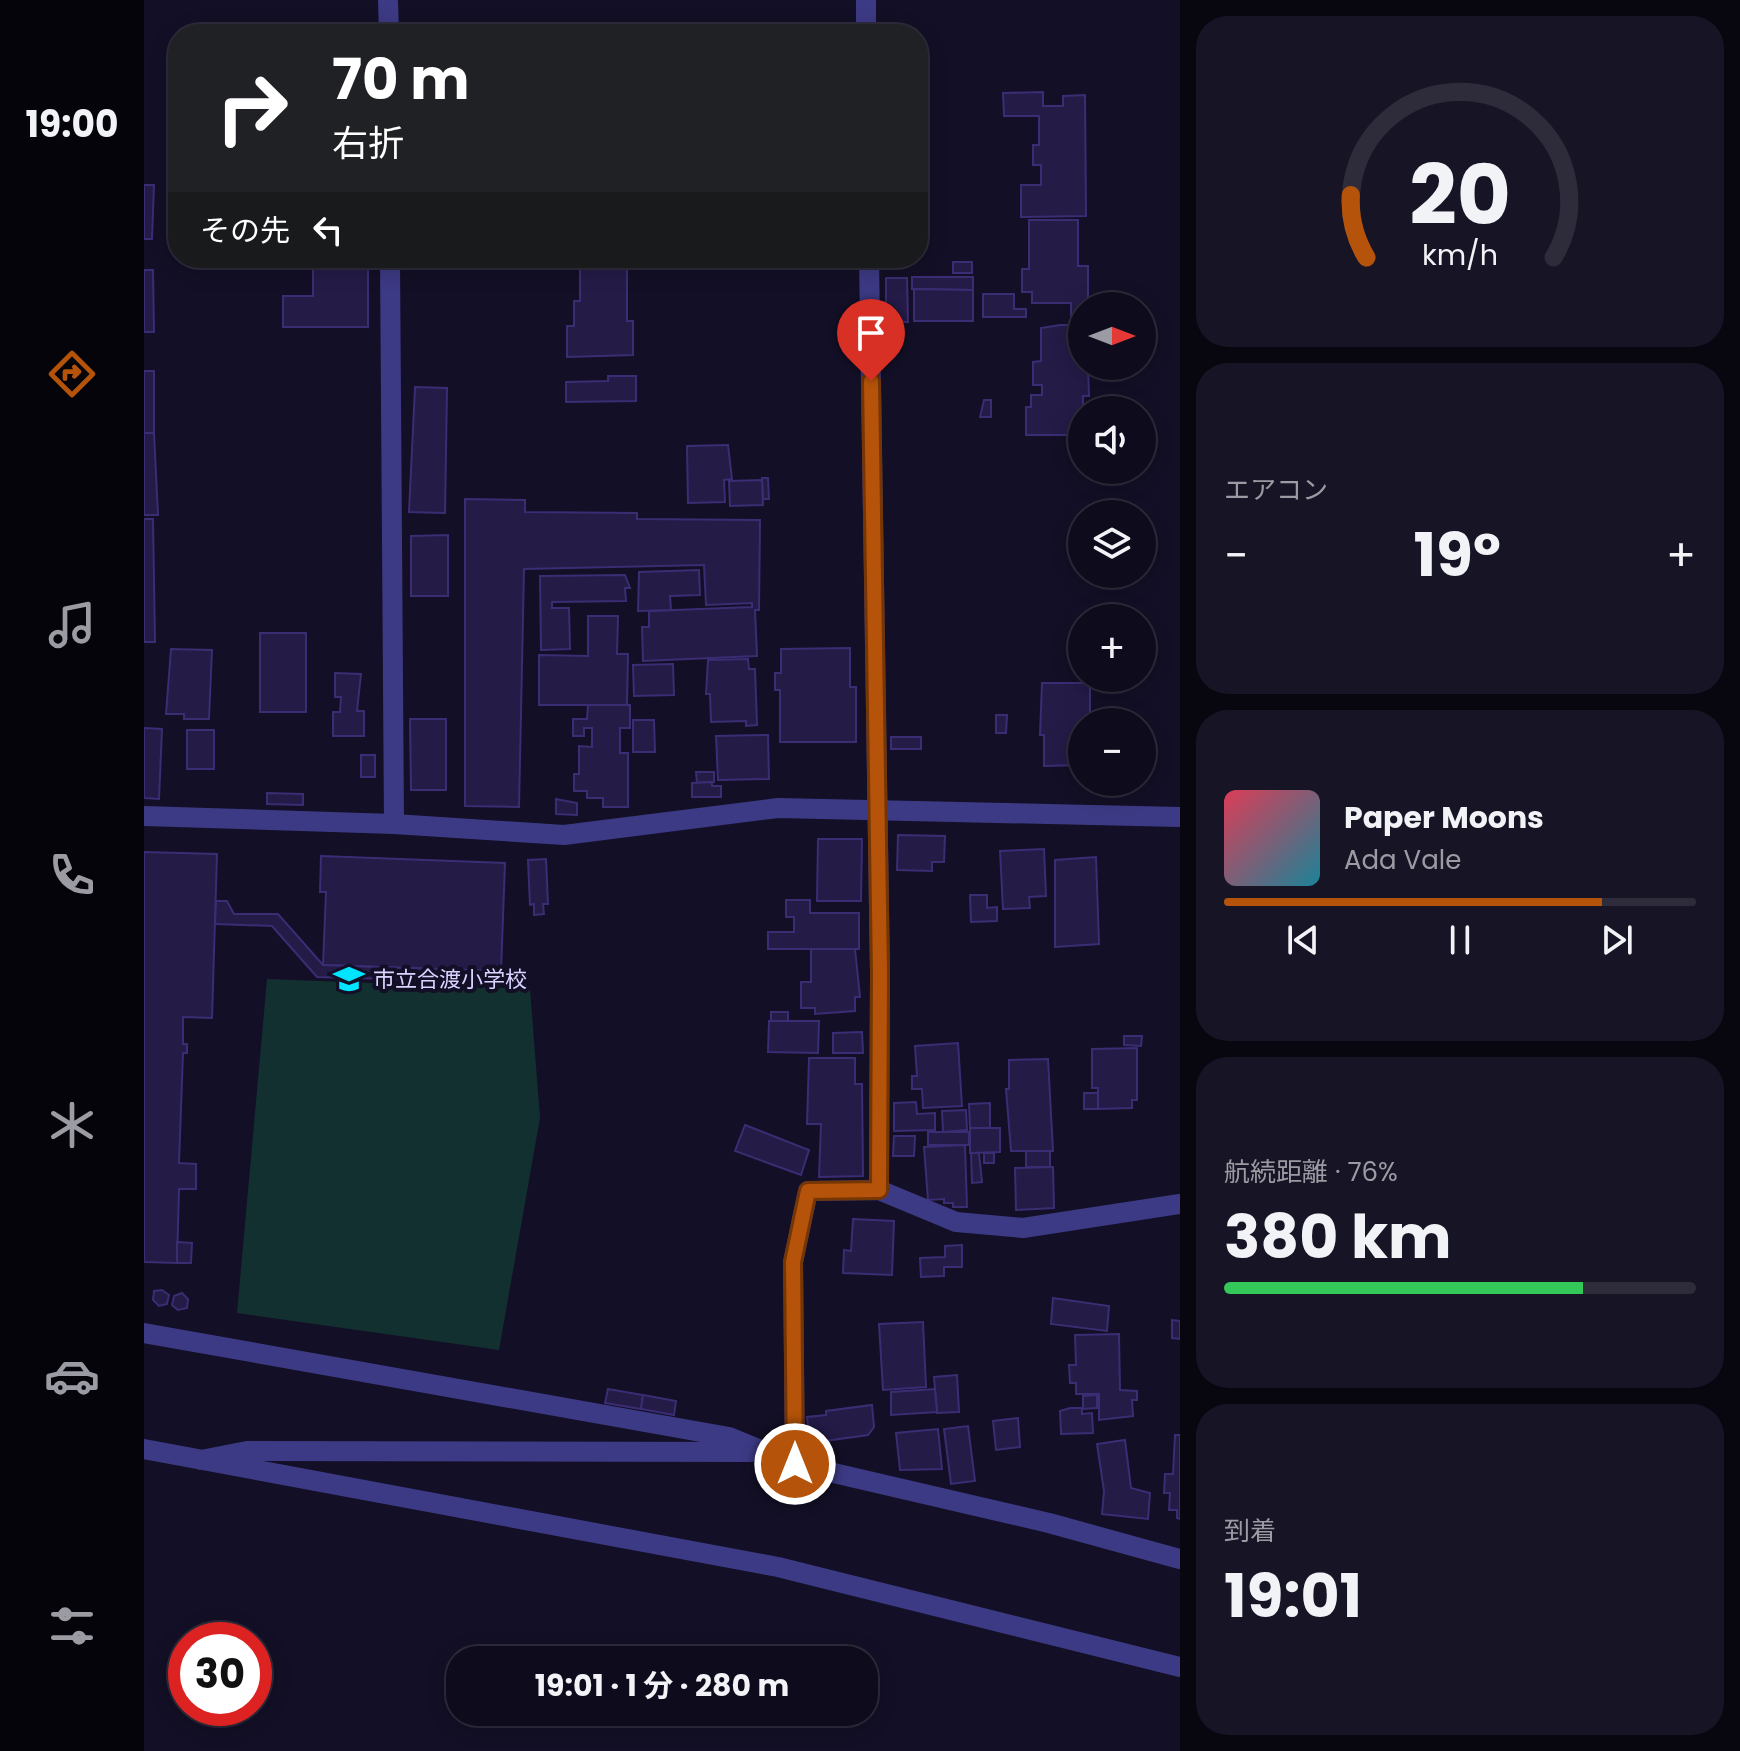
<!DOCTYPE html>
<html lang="ja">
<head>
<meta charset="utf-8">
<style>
  :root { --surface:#0e0b1c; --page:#171425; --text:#f1f3f6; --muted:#9b9ba3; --line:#2e2b3b; --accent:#b45309 }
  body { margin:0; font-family:Poppins,"Noto Sans JP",sans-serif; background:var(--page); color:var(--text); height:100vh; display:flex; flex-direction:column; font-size:30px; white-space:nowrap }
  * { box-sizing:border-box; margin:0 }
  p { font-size:26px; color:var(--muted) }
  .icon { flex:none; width:44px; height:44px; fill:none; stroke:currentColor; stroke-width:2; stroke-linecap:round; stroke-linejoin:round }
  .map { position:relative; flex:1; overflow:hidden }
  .details { display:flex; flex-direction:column; gap:16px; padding:16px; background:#08060f; width:560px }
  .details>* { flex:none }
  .hud { position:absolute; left:24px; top:24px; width:760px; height:244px; border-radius:32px; box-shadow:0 4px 20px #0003,0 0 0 2px var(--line); background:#202124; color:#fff; overflow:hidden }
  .needle { width:52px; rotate:90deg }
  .controls { position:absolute; left:924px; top:292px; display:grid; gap:16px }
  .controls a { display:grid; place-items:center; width:88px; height:88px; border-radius:50%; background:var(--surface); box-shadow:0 4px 20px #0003,0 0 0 2px var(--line); font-size:40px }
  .speed { position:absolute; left:24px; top:1622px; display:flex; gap:16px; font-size:40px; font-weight:700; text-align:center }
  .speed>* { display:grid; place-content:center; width:104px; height:104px; border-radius:50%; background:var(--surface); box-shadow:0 4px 20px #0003,0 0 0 2px var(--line); line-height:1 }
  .speed .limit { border:12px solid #d22; background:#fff; color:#111 }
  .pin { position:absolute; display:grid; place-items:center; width:68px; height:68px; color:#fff; margin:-82px -34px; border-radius:50% 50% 50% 0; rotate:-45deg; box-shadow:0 0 8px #0007 }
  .pin .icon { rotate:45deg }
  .me { position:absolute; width:88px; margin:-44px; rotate:0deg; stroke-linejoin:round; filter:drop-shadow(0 0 6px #0008) }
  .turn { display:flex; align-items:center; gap:28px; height:168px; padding:0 32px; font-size:36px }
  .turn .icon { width:104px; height:104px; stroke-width:2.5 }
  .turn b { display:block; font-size:56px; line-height:68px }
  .then { display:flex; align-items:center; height:76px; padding:0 32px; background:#0003; gap:16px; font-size:30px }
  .big { font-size:60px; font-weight:700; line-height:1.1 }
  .details .widget { flex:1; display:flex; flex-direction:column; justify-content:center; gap:12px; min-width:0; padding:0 28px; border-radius:32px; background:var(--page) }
  .details .dial { align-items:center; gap:0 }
  .dial svg { height:208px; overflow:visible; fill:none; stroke:var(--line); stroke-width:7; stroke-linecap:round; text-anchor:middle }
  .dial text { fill:var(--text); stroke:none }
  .song { display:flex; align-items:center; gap:24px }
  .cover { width:96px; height:96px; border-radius:12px; background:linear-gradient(135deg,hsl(350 70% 55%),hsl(190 70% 35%)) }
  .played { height:8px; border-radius:4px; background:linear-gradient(90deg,var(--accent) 80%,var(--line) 80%) }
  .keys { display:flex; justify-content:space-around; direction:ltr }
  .heat { display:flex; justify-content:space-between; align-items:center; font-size:44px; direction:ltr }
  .charge { height:12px; border-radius:6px; background:linear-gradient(90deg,#34c759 76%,var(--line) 0) }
  .trip { position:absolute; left:302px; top:1646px; width:432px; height:80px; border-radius:32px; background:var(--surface); box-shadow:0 4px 20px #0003,0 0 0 2px var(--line); font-weight:700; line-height:80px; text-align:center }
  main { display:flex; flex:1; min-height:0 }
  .tabs { display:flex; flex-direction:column; width:144px; justify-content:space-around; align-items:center; background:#06040b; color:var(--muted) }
  .tabs .icon { width:56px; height:56px }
  .tabs .active { color:var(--accent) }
  .tabs b { font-size:36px; color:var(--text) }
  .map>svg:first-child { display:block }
  .green { fill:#12302f }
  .building { fill:#241b47; stroke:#3b2d73; stroke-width:2 }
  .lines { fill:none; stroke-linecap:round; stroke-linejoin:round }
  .minor { stroke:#3d3a85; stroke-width:20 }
  .tertiary { stroke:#3d3a85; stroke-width:20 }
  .route-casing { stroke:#753606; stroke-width:20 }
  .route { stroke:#b45309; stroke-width:14 }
  .labels { text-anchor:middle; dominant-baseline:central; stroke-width:8; stroke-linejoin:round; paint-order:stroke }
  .poi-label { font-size:22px; fill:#d9d4ff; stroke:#130f26; text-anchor:start }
</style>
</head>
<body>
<main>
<nav class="tabs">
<b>19:00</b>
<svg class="icon active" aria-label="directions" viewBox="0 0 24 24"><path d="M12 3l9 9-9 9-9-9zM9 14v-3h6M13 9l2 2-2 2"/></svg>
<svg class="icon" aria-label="music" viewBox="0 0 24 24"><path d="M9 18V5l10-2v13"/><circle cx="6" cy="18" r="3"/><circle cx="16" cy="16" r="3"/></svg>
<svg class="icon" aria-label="phone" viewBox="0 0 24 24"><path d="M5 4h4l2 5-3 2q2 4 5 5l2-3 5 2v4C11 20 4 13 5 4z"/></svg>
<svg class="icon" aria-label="climate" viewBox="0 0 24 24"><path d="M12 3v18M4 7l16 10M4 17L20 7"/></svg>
<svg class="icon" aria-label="car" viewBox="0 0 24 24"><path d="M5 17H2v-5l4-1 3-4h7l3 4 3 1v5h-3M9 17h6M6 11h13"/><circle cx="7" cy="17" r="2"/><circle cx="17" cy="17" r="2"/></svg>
<svg class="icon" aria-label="filters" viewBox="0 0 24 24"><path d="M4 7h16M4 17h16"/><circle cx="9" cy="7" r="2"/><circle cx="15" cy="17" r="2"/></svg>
</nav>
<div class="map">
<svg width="1036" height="1751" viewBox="0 0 1036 1751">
  <rect width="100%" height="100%" fill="#130f26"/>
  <polygon class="green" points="123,979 386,989 396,1118 355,1350 93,1313"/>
  <g class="building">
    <polygon points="899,92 899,106 919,106 919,96 941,95 942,216 877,217 877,185 897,185 897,165 889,165 889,145 895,145 895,116 860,116 859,93"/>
    <polygon points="0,185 10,185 8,239 0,239"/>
    <polygon points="885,220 934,220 934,266 944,266 944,306 938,306 938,319 927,319 927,303 888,303 888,292 878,292 878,269 885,269"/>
    <polygon points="161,258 224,258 224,327 139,327 139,296 169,296 169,266 161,266"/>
    <polygon points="436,258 483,258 483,321 489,321 489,355 423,357 423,326 430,326 430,301 436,301"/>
    <rect x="809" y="262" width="19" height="11"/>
    <polygon points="0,270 9,270 10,332 0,332"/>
    <polygon points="768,277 829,277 829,290 768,289"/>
    <polygon points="742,278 763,278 764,322 742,322"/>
    <polygon points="770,289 829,290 829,321 770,321"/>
    <polygon points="839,294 870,294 870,309 882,309 882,317 839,317"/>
    <polygon points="916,325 938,325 938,366 944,366 945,396 939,396 939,407 946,410 938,410 938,435 882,435 882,407 887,407 887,395 898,395 898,385 889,385 889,362 897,361 897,328"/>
    <rect x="0" y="371" width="10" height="62"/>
    <polygon points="464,376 492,376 492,401 422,402 422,382 464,381"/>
    <polygon points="271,387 303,388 301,513 265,512"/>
    <polygon points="840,400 847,400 847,417 836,417"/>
    <polygon points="0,433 10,433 14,515 0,515"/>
    <polygon points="584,445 588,479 580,480 581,502 544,503 543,446"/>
    <polygon points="618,478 624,478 625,499 619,499"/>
    <polygon points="618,480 619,505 586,506 585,481"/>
    <polygon points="321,499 381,500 381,512 493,513 493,519 616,520 615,610 611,610 613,656 499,661 498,627 505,627 505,611 608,607 608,603 562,605 560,565 380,569 375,807 321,806"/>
    <polygon points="0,519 9,519 11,642 0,642"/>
    <polygon points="304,535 304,596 267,596 267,536"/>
    <polygon points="555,570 556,595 526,596 527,610 494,611 495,572"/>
    <polygon points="481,575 486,588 481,588 482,601 408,602 408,608 425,608 426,649 397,650 396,576"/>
    <polygon points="444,616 474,616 473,654 484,654 483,705 395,705 395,655 444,656"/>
    <rect x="116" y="633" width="46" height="79"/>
    <polygon points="706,648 706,687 712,687 712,742 636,742 636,690 631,690 631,673 637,673 637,649"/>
    <polygon points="27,649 68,650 65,719 40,719 40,714 22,714"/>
    <polygon points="604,659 605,669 611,669 613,725 602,726 602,721 567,722 566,694 562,694 564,660"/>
    <polygon points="529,664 530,695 490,696 489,665"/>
    <polygon points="191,673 217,674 213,711 220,711 220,736 189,736 189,712 196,712 197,697 191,697"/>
    <polygon points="898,683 946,683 946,722 938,722 938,765 900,766 900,735 896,735"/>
    <polygon points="444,705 486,705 486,728 476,728 476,753 484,753 484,807 459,807 459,798 443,798 443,791 430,791 430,774 435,774 435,746 448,747 448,728 440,728 440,736 429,736 429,719 443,719"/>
    <polygon points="852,715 863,715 862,733 852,733"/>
    <polygon points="266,719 302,719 302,790 267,790"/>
    <polygon points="489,720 510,720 511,752 489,752"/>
    <polygon points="0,728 18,729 15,799 0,798"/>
    <rect x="43" y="730" width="27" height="39"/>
    <polygon points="624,735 625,779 574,780 572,736"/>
    <rect x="747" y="737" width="30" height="12"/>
    <rect x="217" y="755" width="14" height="22"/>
    <polygon points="552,772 570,772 570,782 553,783"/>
    <polygon points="568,782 568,786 577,786 577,797 548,797 548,783"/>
    <polygon points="123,793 159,794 159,805 123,804"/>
    <polygon points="412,799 433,803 433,815 412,814"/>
    <polygon points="754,835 801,836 800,862 788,862 788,871 753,870"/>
    <polygon points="674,839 718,839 717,901 673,901"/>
    <polygon points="900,849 902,896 885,897 886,908 859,909 856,851"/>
    <polygon points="0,852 73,854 68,1018 39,1017 39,1044 43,1044 43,1053 39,1053 35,1163 52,1164 52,1189 35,1189 33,1263 0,1262"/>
    <polygon points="177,856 361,863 357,971 179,965 182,892 176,892"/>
    <polygon points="952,857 955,944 911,947 911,860"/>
    <polygon points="402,859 404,904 399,904 400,914 390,915 390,904 386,905 384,860"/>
    <polygon points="826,895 843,895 843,908 853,907 853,921 827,922"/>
    <polygon points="642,900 666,900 666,913 715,913 715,949 624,949 624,932 650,932 650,917 642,917"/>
    <polygon points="72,901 83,901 90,914 134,914 179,965 317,970 317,981 173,977 128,926 71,924"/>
    <polygon points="667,949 711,949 716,997 711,997 711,1011 671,1014 671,1008 657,1008 657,982 667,982"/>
    <rect x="325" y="970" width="18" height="7"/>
    <rect x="627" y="1012" width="17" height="9"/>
    <polygon points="625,1021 675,1021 674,1053 624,1052"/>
    <polygon points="718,1032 719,1053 689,1053 689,1033"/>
    <polygon points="980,1036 998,1036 997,1046 980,1045"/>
    <polygon points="814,1043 818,1106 779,1108 778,1089 768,1089 768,1076 773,1076 771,1046"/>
    <polygon points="993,1048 993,1100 988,1100 988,1108 954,1109 954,1088 948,1088 948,1049"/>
    <polygon points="665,1058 711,1058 711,1084 718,1084 719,1176 675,1177 677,1124 663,1124"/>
    <polygon points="904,1059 909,1151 867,1151 862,1089 865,1089 865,1060"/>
    <rect x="940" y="1093" width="14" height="16"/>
    <polygon points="772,1102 773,1114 791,1113 791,1130 750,1131 750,1103"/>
    <polygon points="846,1103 846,1128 826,1128 825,1104"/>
    <polygon points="822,1110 823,1130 799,1132 798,1111"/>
    <polygon points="601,1125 665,1150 657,1175 591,1151"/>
    <polygon points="826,1128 856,1128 856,1152 826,1153"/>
    <rect x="784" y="1132" width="41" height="13"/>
    <polygon points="750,1136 771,1136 770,1156 749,1156"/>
    <polygon points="821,1145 823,1207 809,1207 809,1203 800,1203 800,1199 784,1200 780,1147"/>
    <rect x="882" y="1151" width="24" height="16"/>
    <polygon points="827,1153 835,1153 838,1182 828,1183"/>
    <rect x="840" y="1153" width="10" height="10"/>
    <polygon points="909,1167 910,1208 872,1210 871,1168"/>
    <polygon points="709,1219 750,1221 748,1275 699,1273 700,1250 707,1251"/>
    <polygon points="33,1242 48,1243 47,1263 33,1263"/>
    <polygon points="818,1245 818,1267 800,1267 800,1276 777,1277 776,1258 801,1257 801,1246"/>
    <polygon points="18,1290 25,1295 23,1304 15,1306 9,1300 10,1291"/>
    <polygon points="38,1293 44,1299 43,1308 34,1310 28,1305 30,1296"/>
    <polygon points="909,1298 965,1306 963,1331 907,1324"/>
    <polygon points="1028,1320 1036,1321 1036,1339 1028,1338"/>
    <polygon points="779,1322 782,1387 739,1390 735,1324"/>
    <polygon points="975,1334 976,1390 993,1391 993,1400 988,1400 989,1416 955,1420 955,1394 932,1394 932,1383 926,1383 925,1365 932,1365 931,1335"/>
    <polygon points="813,1375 815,1412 793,1413 790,1377"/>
    <polygon points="464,1389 499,1395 497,1409 461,1403"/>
    <polygon points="791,1389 793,1412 747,1415 747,1392"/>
    <polygon points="499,1395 532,1401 530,1415 497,1409"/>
    <polygon points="953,1395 953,1408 939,1409 939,1396"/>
    <polygon points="728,1405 730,1427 724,1435 666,1443 663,1417 682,1415 682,1411"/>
    <polygon points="926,1408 938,1408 938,1414 948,1413 949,1433 917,1434 916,1411"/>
    <polygon points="874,1418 876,1447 852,1450 849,1421"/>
    <polygon points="824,1426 831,1481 807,1484 800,1429"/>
    <polygon points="794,1429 798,1469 756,1470 752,1433"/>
    <polygon points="1031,1435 1036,1435 1036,1519 1033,1518 1033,1510 1025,1510 1026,1493 1020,1493 1021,1474 1029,1474"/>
    <polygon points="981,1440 987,1488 1006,1493 1004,1519 958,1514 960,1491 953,1444"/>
  </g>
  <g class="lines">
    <g class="minor">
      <polyline points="244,0 245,34"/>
      <polyline points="722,0 722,34"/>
      <polyline points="246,258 250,824"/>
      <polyline points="725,258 736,973 735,1190"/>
      <polyline points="0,816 250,824 420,835 634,808 1036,817"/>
      <polyline points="0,1333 585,1437 651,1464 905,1523 1036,1559"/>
      <polyline points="57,1460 103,1451 608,1452"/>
      <polyline points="651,1464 649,1262 664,1191 735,1190 812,1222 879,1228 1036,1204"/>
    </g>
    <polyline class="tertiary" points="0,1449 634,1567 1036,1667"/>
  </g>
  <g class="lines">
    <defs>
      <polyline id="route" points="651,1464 649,1262 664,1191 735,1190 736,973 727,381"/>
    </defs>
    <use href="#route" class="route-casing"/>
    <use href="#route" class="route"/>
  </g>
  <defs>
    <symbol id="school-bare" viewBox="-9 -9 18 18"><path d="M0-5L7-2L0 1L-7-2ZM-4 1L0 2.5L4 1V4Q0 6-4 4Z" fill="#00e5ff" stroke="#130f26" stroke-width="2.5" paint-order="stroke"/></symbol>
  </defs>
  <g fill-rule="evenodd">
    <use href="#school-bare" x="183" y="957" width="44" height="44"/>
  </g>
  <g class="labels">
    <g class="poi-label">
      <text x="229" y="979">市立合渡小学校</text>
    </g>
  </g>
</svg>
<div class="controls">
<a><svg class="needle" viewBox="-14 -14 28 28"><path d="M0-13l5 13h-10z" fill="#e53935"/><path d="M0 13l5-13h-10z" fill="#9b9ba3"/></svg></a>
<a><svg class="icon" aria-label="sound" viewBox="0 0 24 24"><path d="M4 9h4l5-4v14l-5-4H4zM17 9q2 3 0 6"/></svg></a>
<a><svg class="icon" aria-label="layers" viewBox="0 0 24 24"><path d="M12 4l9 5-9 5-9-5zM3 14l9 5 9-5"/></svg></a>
<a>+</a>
<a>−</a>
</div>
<div class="speed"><div class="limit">30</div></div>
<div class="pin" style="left:727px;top:381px;background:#d93025"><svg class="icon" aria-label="arrive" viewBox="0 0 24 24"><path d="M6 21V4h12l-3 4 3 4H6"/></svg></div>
<svg class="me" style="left:651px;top:1464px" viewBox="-20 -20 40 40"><circle r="17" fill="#b45309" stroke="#fff" stroke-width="3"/><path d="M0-11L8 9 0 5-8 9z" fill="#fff"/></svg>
<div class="trip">19:01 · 1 分 · 280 m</div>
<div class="hud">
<div class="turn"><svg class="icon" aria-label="right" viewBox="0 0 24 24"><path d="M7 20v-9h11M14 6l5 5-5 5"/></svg><div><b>70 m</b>右折</div></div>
<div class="then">その先<svg class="icon" aria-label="left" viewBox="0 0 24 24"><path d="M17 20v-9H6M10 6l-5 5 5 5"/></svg></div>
</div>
</div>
<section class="details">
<div class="widget dial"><svg viewBox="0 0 100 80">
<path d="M14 69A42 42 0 1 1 86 69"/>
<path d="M14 69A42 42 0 0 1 8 45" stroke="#b45309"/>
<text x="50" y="56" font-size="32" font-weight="700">20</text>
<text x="50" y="72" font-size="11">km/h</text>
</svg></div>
<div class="widget"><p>エアコン</p>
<div class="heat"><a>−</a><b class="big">19°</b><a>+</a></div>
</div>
<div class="widget">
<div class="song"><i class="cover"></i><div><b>Paper Moons</b><p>Ada Vale</p></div></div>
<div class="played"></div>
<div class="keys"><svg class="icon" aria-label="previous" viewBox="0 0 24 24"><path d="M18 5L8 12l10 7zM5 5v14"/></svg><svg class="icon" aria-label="pause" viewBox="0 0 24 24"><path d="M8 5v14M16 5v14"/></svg><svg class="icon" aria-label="next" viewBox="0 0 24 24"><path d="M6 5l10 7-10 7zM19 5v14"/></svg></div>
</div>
<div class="widget"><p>航続距離 · 76%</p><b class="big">380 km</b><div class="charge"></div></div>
<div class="widget"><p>到着</p><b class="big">19:01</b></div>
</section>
</main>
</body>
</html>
